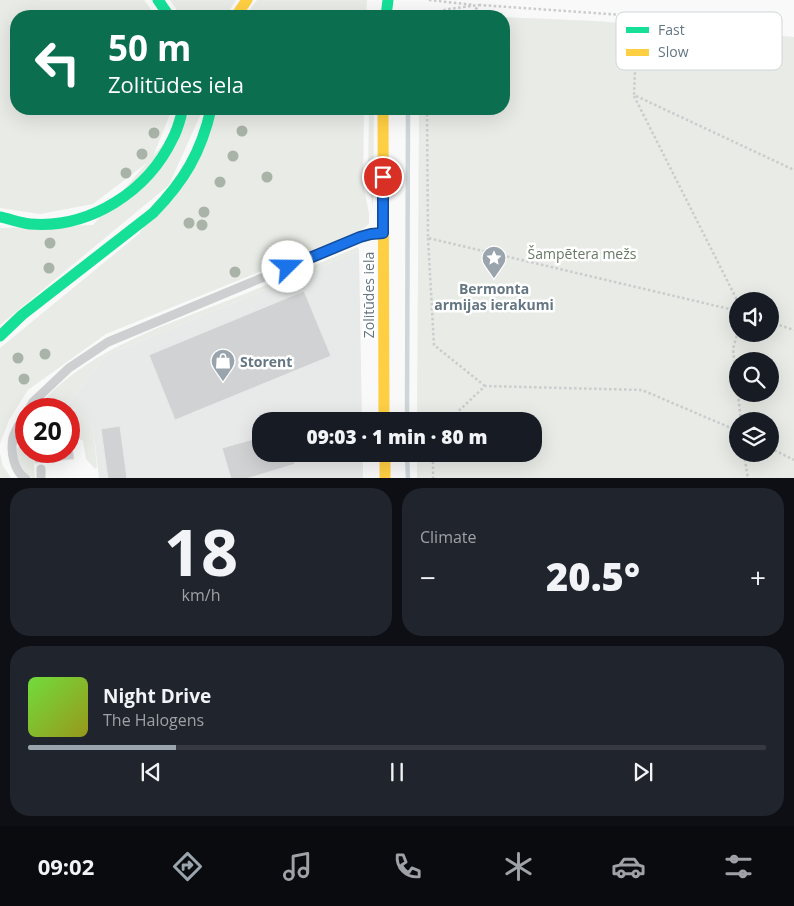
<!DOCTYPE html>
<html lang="en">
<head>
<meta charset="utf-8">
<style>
  :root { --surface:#171b24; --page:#20242c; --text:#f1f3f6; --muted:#9ea1a6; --line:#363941; --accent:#99a4ac }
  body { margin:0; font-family:"Open Sans",sans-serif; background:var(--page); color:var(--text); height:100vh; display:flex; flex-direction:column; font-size:19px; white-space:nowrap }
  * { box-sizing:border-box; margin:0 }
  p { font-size:16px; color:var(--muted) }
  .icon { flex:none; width:28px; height:28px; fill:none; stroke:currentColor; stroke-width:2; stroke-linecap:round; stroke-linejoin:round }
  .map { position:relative; height:478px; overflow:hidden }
  .side { display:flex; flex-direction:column; gap:10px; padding:10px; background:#0d0f14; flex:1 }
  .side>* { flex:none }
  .hud { position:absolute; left:10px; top:10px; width:500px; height:105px; border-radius:20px; box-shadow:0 5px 20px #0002; background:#0b6e4f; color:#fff; overflow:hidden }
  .buttons { position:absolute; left:729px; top:292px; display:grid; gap:10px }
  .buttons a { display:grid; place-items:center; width:50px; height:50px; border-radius:50%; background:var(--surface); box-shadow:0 5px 20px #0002; font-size:25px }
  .speed { position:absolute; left:15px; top:398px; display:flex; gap:10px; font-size:25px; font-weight:700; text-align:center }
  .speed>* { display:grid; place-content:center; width:65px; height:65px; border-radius:50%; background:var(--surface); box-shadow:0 5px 20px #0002; line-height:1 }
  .speed .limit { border:8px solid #d22; background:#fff; color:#111 }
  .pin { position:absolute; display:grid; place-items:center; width:42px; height:42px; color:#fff; margin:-21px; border:2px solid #fff; border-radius:50%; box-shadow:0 1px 5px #0007 }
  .me { position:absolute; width:55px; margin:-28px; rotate:68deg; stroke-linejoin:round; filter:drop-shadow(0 0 4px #0008) }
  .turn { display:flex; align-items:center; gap:18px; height:105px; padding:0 15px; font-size:22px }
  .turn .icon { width:65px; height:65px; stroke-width:2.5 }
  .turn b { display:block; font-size:35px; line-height:42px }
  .big { font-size:38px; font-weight:800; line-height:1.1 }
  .side .card { flex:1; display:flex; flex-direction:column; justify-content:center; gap:8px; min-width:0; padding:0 18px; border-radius:20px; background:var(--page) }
  .side .dial { align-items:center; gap:0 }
  .dial b { font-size:65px; line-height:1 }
  .song { display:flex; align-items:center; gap:15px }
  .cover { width:60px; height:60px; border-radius:8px; background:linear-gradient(135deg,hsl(100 70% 55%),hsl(60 70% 35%)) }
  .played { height:5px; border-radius:2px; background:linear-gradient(90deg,var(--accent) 20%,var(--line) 20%) }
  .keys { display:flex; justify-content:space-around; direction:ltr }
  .heat { display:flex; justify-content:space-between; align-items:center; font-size:28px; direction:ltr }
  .side .tiles { flex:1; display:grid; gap:10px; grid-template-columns:1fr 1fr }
  .card:last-child { grid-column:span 2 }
  .trip { position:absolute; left:252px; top:412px; width:290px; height:50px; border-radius:20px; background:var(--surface); box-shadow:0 5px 20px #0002; font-weight:800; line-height:50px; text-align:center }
  .tab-bar { display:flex; height:80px; justify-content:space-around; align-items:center; background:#090b0e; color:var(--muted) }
  .tab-bar .icon { width:35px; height:35px }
  .tab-bar .active { color:var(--accent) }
  .tab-bar b { font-size:22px; color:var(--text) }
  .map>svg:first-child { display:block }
  .built { fill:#e8e9e9 }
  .green { fill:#e8ebe6; fill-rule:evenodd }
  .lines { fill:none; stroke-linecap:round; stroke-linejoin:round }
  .stream { stroke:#ced6d9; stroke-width:4.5 }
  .building { fill:#d0d2d3; stroke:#e8e8e8 }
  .path { stroke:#cbcccd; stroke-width:2.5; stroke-dasharray:2.5 2.5; stroke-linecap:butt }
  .lane { stroke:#cecfd0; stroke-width:9 }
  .fast { stroke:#16e098; stroke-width:11 }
  .slow { stroke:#ffcf43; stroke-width:11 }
  .tree { fill:#a9b3a7 }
  .route-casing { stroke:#114b97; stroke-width:12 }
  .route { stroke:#1a73e8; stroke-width:9 }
  .labels { text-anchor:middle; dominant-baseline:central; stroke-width:5; stroke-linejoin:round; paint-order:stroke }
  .park-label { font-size:14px; fill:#687a64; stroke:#fff }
  .poi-label { font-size:14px; font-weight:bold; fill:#657683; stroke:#fff }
  .street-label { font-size:14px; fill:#657683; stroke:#fff }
  .key { fill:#fff; stroke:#d1d6da; stroke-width:1 }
  .key-label { font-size:14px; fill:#657683 }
</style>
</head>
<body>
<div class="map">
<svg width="794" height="479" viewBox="0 0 794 479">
  <rect width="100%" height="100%" fill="#f9f9f9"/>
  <polygon class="built" points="359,251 362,421 261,421 261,454 363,454 363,478 99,478 93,426 74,409 65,408 105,356"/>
  <g class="green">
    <polygon points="0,0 144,0 156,16 16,16 16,109 172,109 152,159 93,204 40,214 0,208"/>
    <polygon points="170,0 236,0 226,16 181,16"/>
    <polygon points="257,0 367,0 366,16 245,16"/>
    <path d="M504 17 596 21 794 37V478H417V454H534V421H417L419 109H504ZM738 301H770V334H738ZM738 361H770V394H738ZM738 421H770V454H738Z"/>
    <polygon points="194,109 203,109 169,185 0,325 0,228 93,225"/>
    <polygon points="219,109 364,109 363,183 369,213 369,224 360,231 106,334 28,390 9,420 0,444 0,348 140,233"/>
    <polygon points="369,109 374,109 373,207 368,183"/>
    <path d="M358 247 359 251 105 356 65 408 74 409 93 426 97 467 95 469 86 459 83 441 69 432V409H36C83 352 158 328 224 302 269 284 313 266 358 247Z"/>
    <path d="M23 444 26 446V451H33L35 478H32C21 471 17 461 17 448Z"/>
    <polygon points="0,453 3,466 11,478 0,478"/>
  </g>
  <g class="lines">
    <g class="stream">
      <polyline points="407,421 408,109"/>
      <polyline points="407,454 408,479"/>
    </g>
  </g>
  <g class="building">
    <polygon points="304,291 331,356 175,420 149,355"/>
    <polygon points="120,426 127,479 108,479 101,429"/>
    <polygon points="261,437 261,454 292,454 295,464 246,479 231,479 222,448"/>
    <polygon points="34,451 73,451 74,459 35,463"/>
  </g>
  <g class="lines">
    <g class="path">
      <polyline points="429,0 474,5"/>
      <polyline points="419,16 449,9 479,5"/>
      <polyline points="468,16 480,5 637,16 634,95 794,170"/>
      <polyline points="634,96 738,302"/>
      <polyline points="427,109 428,238 738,311"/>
      <polyline points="428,238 434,345 485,386"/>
      <polyline points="770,322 794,330"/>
      <polyline points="738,331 733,349 738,392"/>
      <polyline points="738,394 741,421"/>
      <polyline points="448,421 485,386 642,390 738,431"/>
      <polyline points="770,448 794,460"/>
      <polyline points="744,454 748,479"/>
      <polyline points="433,479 433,454"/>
    </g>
    <g class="lane">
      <polyline points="29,409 33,402 69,368 108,342 360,237 371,234 382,233"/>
      <polyline points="13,438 26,440"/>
      <polyline points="319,456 372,454"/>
      <polyline points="41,469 41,479"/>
      <path d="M26 479C14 471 10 452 13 438 15 430 22 420 26 413"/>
    </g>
    <g class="fast">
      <polyline points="158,0 169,16"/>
      <polyline points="386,16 388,0"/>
      <path d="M0 217C10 219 20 223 30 224 90 229 148 191 173 138 178 129 180 119 183 109"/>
      <path d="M0 336 22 315 153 213C184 181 201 153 211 109"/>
    </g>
    <g class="slow">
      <polyline points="236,16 247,0"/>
      <polyline points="383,109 384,421"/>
      <polyline points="385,454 385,479"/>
    </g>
  </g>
  <g class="tree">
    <circle cx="242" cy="131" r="5.5"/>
    <circle cx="154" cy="133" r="5.5"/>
    <circle cx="142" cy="154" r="5.5"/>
    <circle cx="233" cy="156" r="5.5"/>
    <circle cx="126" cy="173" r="5.5"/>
    <circle cx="267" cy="177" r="5.5"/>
    <circle cx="220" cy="182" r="5.5"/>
    <circle cx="204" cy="212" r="5.5"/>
    <circle cx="189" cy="223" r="5.5"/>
    <circle cx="202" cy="225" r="5.5"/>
    <circle cx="50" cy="243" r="5.5"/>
    <circle cx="281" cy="262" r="5.5"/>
    <circle cx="49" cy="268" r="5.5"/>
    <circle cx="235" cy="272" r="5.5"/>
    <circle cx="45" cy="354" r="5.5"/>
    <circle cx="18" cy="358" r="5.5"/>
    <circle cx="24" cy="379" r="5.5"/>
  </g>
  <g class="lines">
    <defs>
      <polyline id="route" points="288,267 360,237 371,234 383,233 383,177"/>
    </defs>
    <use href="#route" class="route-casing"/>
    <use href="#route" class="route"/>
  </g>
  <defs>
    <symbol id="sight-pin" viewBox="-11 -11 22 30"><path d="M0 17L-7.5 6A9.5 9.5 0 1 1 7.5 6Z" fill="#99a4ac" stroke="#fff"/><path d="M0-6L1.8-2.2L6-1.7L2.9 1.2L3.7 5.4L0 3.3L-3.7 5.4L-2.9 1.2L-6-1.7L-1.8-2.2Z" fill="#fff"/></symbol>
    <symbol id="shop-pin" viewBox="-11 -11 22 30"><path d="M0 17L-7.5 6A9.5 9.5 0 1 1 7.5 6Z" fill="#99a4ac" stroke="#fff"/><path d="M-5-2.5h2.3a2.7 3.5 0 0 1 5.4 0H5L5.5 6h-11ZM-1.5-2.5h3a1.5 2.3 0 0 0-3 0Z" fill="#fff"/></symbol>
  </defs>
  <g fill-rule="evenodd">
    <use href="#sight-pin" x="480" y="244" width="28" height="38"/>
    <use href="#shop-pin" x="209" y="347" width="28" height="38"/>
  </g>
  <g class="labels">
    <g class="park-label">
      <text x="582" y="253">Šampētera mežs</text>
    </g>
    <g class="poi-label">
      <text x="494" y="288">Bermonta<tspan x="494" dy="16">armijas ierakumi</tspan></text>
      <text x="240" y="361" text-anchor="start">Storent</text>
    </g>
    <g class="street-label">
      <text transform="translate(368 295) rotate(-90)">Zolitūdes iela</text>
    </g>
  </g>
  <rect x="616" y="12" width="166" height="58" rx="8" class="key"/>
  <rect x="626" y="27" width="23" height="6" fill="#16e098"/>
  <rect x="626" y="49" width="23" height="7" fill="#ffcf43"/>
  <g class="key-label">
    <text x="658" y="35">Fast</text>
    <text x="658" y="57">Slow</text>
  </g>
</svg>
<div class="buttons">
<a><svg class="icon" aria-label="sound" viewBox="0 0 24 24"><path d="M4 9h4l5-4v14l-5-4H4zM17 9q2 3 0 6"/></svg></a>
<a><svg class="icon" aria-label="search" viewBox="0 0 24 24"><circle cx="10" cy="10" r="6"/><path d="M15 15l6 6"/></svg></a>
<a><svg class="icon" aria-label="layers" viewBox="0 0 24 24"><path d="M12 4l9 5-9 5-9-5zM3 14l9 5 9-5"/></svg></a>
</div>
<div class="speed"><div class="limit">20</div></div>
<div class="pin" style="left:383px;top:177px;background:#d93025"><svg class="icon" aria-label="arrive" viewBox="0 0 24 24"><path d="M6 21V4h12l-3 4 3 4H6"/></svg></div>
<svg class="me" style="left:288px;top:267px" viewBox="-20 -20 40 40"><circle r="19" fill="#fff"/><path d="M0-13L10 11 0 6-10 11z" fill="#1a73e8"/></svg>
<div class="trip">09:03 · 1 min · 80 m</div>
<div class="hud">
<div class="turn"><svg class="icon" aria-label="left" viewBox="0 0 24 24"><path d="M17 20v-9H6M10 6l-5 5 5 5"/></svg><div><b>50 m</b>Zolitūdes iela</div></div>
</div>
</div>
<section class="side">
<div class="tiles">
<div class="card dial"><b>18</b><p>km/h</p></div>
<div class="card"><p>Climate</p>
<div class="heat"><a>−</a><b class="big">20.5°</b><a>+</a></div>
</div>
<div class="card">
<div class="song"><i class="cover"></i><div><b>Night Drive</b><p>The Halogens</p></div></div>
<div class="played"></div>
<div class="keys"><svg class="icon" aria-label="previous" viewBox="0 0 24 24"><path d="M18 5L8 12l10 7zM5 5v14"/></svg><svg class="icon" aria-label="pause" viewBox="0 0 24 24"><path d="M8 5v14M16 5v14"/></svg><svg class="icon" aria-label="next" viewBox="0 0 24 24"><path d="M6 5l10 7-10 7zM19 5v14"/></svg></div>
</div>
</div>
</section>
<nav class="tab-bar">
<b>09:02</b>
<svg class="icon active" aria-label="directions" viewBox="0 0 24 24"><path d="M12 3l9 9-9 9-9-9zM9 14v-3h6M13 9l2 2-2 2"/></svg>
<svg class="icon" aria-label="music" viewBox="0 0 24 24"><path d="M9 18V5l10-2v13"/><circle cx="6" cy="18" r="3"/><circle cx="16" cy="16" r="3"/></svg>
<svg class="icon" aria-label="phone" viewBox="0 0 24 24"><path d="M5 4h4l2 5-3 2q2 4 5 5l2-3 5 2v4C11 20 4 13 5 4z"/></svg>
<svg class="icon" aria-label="climate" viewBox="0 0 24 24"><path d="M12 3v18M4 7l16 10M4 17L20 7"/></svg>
<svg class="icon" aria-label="car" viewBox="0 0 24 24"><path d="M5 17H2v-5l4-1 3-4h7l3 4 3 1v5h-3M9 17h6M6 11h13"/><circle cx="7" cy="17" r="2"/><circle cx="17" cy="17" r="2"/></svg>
<svg class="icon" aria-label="filters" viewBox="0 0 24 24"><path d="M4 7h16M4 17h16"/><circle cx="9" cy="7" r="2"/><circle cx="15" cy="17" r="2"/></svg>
</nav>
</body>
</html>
